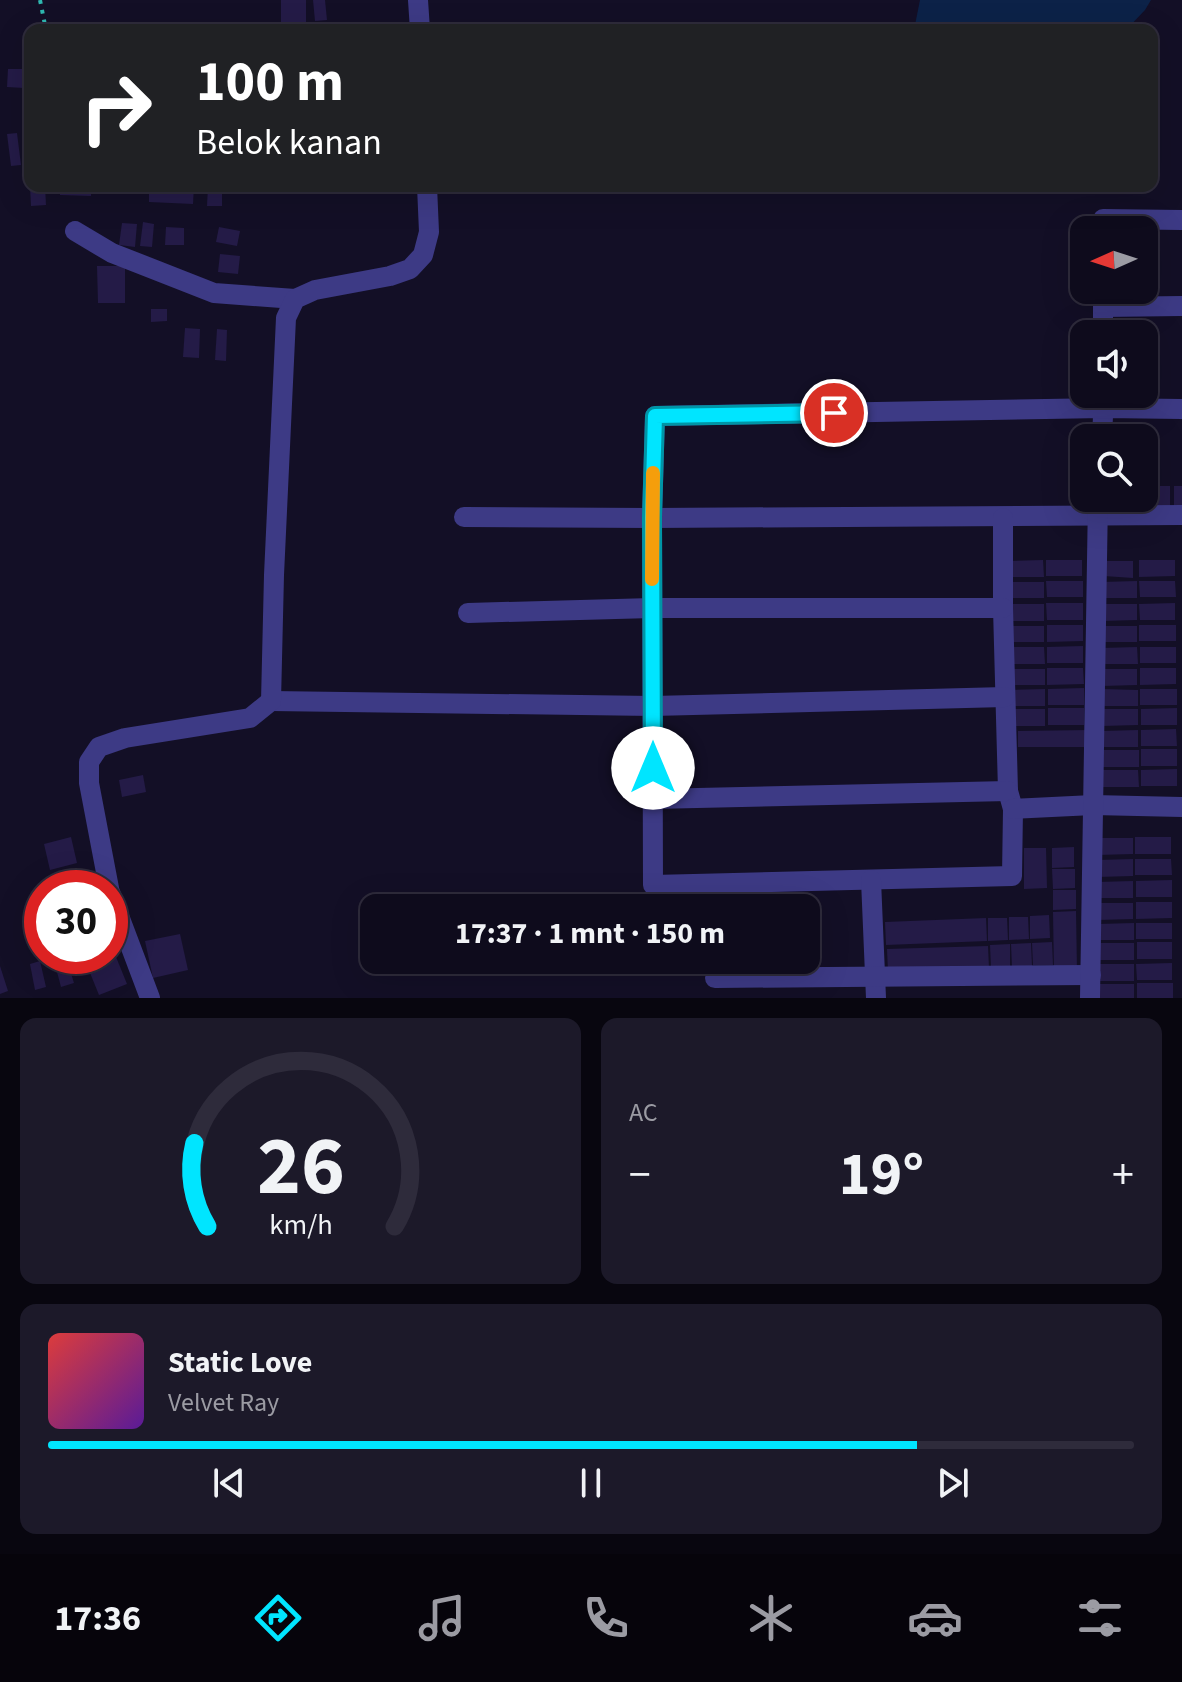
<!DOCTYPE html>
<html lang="id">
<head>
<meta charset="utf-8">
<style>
  :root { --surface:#0e0b1c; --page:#1c1929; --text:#f1f3f6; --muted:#9b9ba3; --line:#2e2b3b; --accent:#00e5ff }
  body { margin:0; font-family:"Source Sans 3",sans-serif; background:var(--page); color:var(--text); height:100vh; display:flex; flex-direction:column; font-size:30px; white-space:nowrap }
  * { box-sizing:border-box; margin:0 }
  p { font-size:26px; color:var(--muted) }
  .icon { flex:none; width:44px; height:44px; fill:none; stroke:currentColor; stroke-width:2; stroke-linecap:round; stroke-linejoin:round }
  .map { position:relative; height:998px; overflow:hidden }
  .details { display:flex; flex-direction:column; gap:20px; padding:20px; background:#08060f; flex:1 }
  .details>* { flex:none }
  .top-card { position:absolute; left:24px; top:24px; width:1134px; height:168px; border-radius:16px; box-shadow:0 8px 32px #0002,0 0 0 2px var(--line); background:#202124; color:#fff; overflow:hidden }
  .needle { width:52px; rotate:267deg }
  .controls { position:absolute; left:1070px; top:216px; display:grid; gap:16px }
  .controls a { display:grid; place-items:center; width:88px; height:88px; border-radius:16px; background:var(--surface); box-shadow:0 8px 32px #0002,0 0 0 2px var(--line); font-size:40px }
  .speed { position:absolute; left:24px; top:870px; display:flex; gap:16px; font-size:40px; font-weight:700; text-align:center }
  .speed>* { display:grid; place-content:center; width:104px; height:104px; border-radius:50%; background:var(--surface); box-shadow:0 8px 32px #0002,0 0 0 2px var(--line); line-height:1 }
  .speed .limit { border:12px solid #d22; background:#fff; color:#111 }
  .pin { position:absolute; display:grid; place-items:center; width:68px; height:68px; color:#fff; margin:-34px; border:4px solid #fff; border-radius:50%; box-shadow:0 2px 8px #0007 }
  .me { position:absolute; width:88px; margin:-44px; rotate:0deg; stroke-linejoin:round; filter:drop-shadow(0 0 6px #0008) }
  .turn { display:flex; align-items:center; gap:28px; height:168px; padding:0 40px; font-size:36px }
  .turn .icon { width:104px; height:104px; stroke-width:2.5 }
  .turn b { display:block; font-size:56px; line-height:68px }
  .big { font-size:60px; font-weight:700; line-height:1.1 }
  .details .card { flex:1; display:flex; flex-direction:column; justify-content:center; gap:12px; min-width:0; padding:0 28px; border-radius:16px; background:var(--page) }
  .details .dial { align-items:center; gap:0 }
  .dial svg { height:208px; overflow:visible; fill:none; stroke:var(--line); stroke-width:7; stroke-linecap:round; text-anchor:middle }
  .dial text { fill:var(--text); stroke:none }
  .song { display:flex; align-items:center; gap:24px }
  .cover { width:96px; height:96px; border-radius:12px; background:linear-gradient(135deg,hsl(0 70% 55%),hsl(270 70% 35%)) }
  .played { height:8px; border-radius:4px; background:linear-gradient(90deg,var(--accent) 80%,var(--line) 80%) }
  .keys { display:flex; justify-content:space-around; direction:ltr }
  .heat { display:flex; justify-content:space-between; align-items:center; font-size:44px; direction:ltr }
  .details .tiles { flex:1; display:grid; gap:20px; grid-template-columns:1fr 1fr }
  .card:last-child { grid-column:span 2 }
  .trip { position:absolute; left:360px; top:894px; width:460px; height:80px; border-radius:16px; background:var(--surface); box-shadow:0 8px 32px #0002,0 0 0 2px var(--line); font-weight:700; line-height:80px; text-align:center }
  .dock { display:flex; height:128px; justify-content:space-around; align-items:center; background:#06040b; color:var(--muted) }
  .dock .icon { width:56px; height:56px }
  .dock .active { color:var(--accent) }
  .dock b { font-size:36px; color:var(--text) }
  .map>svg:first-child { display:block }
  .water { fill:#0c2248 }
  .building { fill:#241b47 }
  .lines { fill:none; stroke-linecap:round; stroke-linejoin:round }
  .path { stroke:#2fb8b0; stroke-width:4; stroke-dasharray:4 6; stroke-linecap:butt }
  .minor { stroke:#3d3a85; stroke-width:20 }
  .route-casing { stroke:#0095a6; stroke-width:20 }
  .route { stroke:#00e5ff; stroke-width:14 }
  .slow { stroke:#f59e0b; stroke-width:14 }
</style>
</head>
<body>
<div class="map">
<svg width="1182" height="998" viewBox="0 0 1182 998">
  <rect width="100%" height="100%" fill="#130f26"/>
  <polygon class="water" points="920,0 1151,0 1145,10 1126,30 914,30"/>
  <g class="building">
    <rect x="281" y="0" width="25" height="27"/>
    <polygon points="313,0 325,0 327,20 315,21"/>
    <polygon points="8,69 25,69 24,88 7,87"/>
    <polygon points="17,133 21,165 11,166 7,134"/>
    <polygon points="30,186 45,186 46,205 31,206"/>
    <polygon points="60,186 91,186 91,196 60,195"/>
    <polygon points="149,186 194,186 193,204 149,202"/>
    <polygon points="208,186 222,186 222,206 207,206"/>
    <polygon points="143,222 154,224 152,247 140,246"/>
    <polygon points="122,223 137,224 135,247 119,245"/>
    <polygon points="166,227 184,228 184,245 165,245"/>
    <polygon points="219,227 240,231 237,246 216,242"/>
    <polygon points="220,254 240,256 238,274 218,272"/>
    <polygon points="97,266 125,266 125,303 98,303"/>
    <polygon points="151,309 167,309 167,321 151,322"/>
    <polygon points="185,328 200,329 199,358 183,357"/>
    <polygon points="217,329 227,330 226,361 215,360"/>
    <polygon points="1144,486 1149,486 1149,508 1130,508 1130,498 1144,498"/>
    <polygon points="1151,486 1170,486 1170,509 1150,509"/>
    <rect x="1174" y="486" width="8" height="22"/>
    <polygon points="1043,560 1044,577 1008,577 1008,561"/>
    <rect x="1046" y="560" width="36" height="16"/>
    <polygon points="1139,560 1175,560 1175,576 1139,577"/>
    <polygon points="1105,561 1133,561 1133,578 1104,576"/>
    <polygon points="1046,581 1083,581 1083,597 1047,597"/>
    <polygon points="1137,581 1137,598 1101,598 1101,582"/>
    <polygon points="1139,581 1175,581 1176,597 1140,597"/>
    <rect x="1008" y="582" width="36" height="16"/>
    <polygon points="1046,603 1083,603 1083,620 1047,620"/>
    <polygon points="1175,603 1175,620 1140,620 1139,604"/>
    <rect x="1008" y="604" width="36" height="17"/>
    <polygon points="1101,604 1137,604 1137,620 1101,621"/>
    <polygon points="1047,625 1083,625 1083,641 1047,642"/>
    <rect x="1139" y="625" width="37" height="16"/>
    <rect x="1008" y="626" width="36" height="16"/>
    <rect x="1101" y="626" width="36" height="16"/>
    <polygon points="1083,646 1083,663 1047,663 1047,647"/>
    <polygon points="1009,647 1044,647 1045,664 1009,664"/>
    <polygon points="1137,647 1138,664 1101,664 1101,648"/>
    <rect x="1140" y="647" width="36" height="16"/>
    <polygon points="1047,668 1083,668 1084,684 1047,685"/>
    <polygon points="1140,668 1176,668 1176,684 1140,685"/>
    <rect x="1009" y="669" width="36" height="16"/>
    <polygon points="1101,669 1137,669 1137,685 1102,686"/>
    <polygon points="1084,688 1084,705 1048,705 1048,689"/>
    <polygon points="1045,689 1045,706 1009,706 1009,690"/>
    <polygon points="1102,689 1138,690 1138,706 1102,706"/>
    <rect x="1140" y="689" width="37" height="16"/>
    <rect x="1048" y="708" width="36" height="17"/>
    <polygon points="1177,708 1177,725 1141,725 1141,709"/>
    <polygon points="1009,709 1045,709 1045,726 1010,726"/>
    <polygon points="1102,709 1138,709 1138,725 1102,726"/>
    <polygon points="1176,729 1177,746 1141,746 1141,730"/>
    <polygon points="1090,730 1090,747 1018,747 1018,731"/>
    <polygon points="1138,730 1138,747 1102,747 1102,731"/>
    <rect x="1141" y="749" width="36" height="17"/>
    <rect x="1102" y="750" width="37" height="17"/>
    <polygon points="1177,769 1177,786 1141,786 1141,770"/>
    <polygon points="1102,770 1138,770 1139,787 1103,787"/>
    <polygon points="143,775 146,792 122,797 119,780"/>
    <polygon points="71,837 77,863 50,870 44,844"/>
    <rect x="1135" y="837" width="36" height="17"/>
    <polygon points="1097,838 1133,838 1133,854 1097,855"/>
    <polygon points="1074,847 1074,867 1052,868 1052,848"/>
    <polygon points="1024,848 1046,848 1047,888 1024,889"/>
    <polygon points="1133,859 1133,876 1097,877 1097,860"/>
    <polygon points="1135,859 1171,859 1172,875 1135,875"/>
    <polygon points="1052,869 1075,869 1075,888 1053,889"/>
    <polygon points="1172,880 1172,897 1136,897 1136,881"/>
    <polygon points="1133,881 1133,898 1097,898 1097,882"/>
    <polygon points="1053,890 1076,890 1076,909 1053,910"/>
    <polygon points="1136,902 1172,902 1172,918 1136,919"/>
    <polygon points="1097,903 1133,903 1133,919 1097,920"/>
    <polygon points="1076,911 1077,971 1054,972 1053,912"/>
    <polygon points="1049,915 1050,938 1030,939 1030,916"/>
    <polygon points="1009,917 1028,917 1029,939 1009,940"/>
    <polygon points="986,918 987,941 886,945 885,922"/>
    <polygon points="988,918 1007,918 1008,940 988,941"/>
    <polygon points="1134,923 1134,940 1098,940 1098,924"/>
    <rect x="1136" y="923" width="36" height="16"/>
    <polygon points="180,934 188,970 153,978 145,941"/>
    <polygon points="1052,942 1053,965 1033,965 1032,943"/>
    <rect x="1137" y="942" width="35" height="17"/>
    <polygon points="1031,943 1032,966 1012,967 1011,944"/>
    <rect x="1098" y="943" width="36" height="17"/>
    <polygon points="1010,944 1010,967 991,968 990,945"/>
    <polygon points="988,946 989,968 888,972 887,949"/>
    <polygon points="110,947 112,947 127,984 99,995 84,958 89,956 110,956"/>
    <polygon points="40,961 46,987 35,990 30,964"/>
    <polygon points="1172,963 1172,980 1137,980 1136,964"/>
    <polygon points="68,964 74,983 61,987 56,968"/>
    <rect x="1098" y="964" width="36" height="17"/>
    <polygon points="0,966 8,991 0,994"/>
    <rect x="1137" y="983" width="36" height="15"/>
    <rect x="1098" y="984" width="36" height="14"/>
  </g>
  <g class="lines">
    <polyline class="path" points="40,0 45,25"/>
    <g class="minor">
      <polyline points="418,0 420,30"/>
      <polyline points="1103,230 1103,219 1182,220"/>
      <polyline points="75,231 112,253 214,293 295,299"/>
      <polyline points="1103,290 1103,334"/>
      <polyline points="1103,307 1182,306"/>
      <polyline points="1102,438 1104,394"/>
      <polyline points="464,517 652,518 1182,515"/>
      <polyline points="1003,518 1003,608 1008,791 1013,809 1012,876 653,885 652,518 655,416 1104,408 1182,409"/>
      <polyline points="468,613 652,608 1003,608"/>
      <polyline points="271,701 653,706 1005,697"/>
      <polyline points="653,799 1008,791"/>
      <polyline points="1013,809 1093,805 1182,807"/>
      <polyline points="871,880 876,998"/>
      <polyline points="109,888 89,783 89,762 99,747 125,738 250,718 271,701 274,575 286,318 295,299 315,290 390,276 410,269 423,255 429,232 427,186"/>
      <polyline points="110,892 150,998"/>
      <polyline points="715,978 1091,975"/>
      <polyline points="1090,998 1098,498"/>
    </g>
  </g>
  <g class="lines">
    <defs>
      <polyline id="route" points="653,768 652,518 655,416 834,413"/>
    </defs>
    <use href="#route" class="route-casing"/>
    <use href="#route" class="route"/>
    <polyline class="slow" points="652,579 653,473"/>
  </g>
</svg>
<div class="controls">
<a><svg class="needle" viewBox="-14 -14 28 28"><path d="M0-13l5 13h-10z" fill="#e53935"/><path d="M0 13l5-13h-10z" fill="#9b9ba3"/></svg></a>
<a><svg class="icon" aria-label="sound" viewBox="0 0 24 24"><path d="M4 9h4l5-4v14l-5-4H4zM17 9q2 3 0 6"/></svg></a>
<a><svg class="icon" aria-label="search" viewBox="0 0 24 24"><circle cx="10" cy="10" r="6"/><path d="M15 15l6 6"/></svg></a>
</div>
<div class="speed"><div class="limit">30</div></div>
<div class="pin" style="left:834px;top:413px;background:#d93025"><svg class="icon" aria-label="arrive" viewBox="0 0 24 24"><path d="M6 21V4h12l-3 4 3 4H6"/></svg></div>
<svg class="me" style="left:653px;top:768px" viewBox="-20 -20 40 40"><circle r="19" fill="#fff"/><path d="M0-13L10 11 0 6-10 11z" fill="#00e5ff"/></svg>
<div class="trip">17:37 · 1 mnt · 150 m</div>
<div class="top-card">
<div class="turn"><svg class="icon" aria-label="right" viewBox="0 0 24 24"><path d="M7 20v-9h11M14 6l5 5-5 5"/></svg><div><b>100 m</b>Belok kanan</div></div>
</div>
</div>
<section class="details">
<div class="tiles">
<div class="card dial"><svg viewBox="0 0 100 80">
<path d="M14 69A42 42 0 1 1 86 69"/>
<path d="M14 69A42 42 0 0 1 9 37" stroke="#00e5ff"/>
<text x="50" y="56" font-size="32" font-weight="700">26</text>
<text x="50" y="72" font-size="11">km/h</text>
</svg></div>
<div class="card"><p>AC</p>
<div class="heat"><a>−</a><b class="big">19°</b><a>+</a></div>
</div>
<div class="card">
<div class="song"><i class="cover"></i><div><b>Static Love</b><p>Velvet Ray</p></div></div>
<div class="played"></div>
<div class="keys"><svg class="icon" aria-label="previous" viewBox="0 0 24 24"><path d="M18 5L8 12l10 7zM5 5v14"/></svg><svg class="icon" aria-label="pause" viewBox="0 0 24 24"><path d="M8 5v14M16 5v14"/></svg><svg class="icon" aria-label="next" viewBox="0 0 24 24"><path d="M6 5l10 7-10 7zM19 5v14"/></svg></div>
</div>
</div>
</section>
<nav class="dock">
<b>17:36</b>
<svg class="icon active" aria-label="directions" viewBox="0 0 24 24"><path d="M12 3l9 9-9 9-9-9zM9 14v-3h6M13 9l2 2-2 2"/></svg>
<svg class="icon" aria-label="music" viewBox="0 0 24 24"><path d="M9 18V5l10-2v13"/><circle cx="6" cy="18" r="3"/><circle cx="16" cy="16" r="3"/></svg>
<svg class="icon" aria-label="phone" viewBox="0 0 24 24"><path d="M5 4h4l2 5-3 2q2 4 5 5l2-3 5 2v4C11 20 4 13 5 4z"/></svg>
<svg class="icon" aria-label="climate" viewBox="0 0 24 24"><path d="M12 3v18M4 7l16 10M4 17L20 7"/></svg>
<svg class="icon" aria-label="car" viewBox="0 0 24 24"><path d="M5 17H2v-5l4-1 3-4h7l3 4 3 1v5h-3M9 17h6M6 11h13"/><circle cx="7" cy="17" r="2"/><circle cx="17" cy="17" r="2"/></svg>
<svg class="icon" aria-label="filters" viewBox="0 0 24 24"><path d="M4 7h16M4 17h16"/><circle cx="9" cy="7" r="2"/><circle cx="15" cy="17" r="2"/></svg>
</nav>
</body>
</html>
